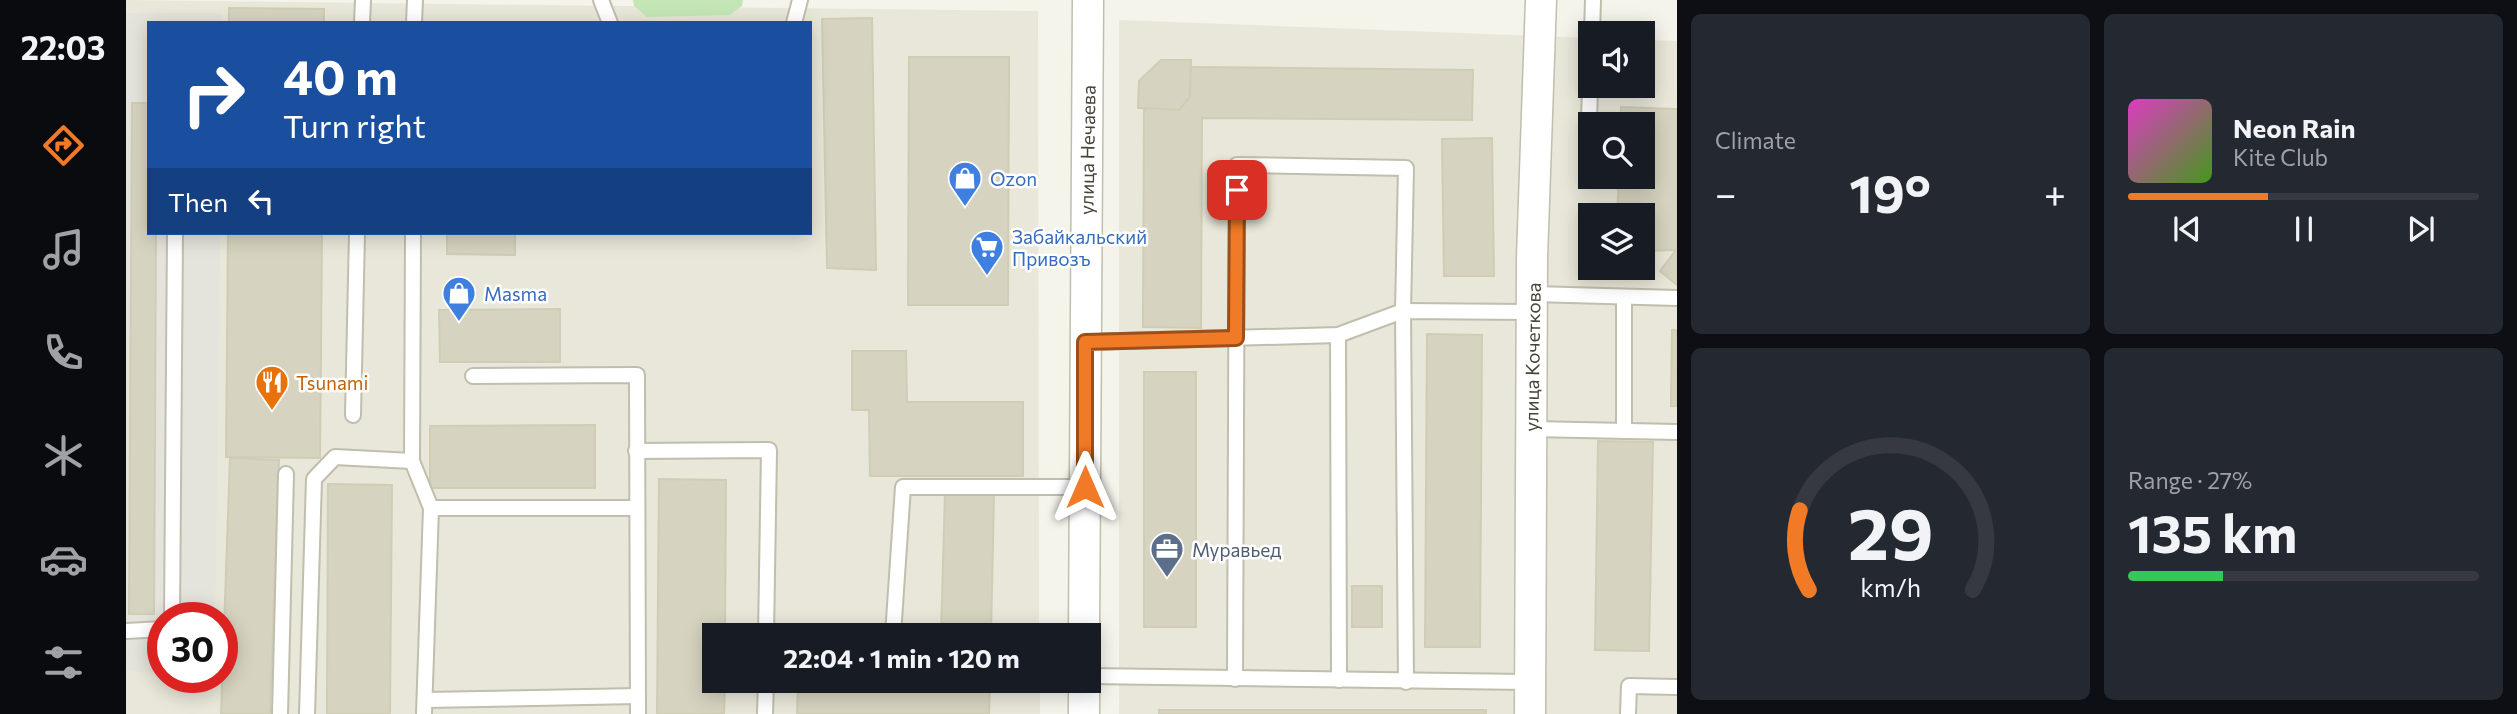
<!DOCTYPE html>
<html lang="en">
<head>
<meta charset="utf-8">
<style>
  :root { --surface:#171b24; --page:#242831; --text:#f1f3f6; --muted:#9ea1a6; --line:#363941; --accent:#f07a26 }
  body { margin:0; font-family:Commissioner,sans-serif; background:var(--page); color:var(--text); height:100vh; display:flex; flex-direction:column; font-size:26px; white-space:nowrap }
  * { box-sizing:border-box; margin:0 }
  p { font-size:23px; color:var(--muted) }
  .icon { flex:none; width:38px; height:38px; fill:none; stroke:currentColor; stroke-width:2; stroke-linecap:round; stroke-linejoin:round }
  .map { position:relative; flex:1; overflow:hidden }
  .side { display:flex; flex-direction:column; gap:14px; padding:14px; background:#0d0f14; width:840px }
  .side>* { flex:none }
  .top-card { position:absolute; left:21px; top:21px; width:665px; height:214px; border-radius:0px; box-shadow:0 4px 18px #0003; background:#1a4fa0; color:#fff; overflow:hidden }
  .tools { position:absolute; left:1452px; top:21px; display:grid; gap:14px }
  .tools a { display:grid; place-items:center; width:77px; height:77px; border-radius:0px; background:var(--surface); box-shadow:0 4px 18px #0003; font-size:35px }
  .speed { position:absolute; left:21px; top:602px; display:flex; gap:14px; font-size:35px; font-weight:700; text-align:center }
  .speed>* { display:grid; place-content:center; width:91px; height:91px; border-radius:50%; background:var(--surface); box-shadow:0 4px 18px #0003; line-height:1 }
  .speed .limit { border:10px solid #d22; background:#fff; color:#111 }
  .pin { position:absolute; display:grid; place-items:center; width:60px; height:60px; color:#fff; margin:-30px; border-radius:14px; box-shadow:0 4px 10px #0006 }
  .me { position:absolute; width:77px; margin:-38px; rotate:0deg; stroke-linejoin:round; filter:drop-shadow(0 0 5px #0008) }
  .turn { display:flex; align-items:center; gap:24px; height:147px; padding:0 21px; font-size:32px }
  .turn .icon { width:91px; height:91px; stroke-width:2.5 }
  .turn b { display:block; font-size:49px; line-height:60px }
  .then { display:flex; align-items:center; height:66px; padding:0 21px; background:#0003; gap:14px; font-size:26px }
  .big { font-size:52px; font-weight:700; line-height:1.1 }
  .side .card { flex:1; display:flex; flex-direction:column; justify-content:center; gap:10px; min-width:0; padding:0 24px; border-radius:10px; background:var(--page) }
  .side .dial { align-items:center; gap:0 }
  .dial svg { height:182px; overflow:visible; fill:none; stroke:var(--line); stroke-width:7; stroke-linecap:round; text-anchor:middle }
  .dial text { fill:var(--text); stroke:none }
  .song { display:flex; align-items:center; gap:21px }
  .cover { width:84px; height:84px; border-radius:10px; background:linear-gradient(135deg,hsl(310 70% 55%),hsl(100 70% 35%)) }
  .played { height:7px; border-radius:4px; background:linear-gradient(90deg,var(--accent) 40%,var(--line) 40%) }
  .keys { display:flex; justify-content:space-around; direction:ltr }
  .heat { display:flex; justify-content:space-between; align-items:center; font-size:38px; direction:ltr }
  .charge { height:10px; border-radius:5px; background:linear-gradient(90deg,#34c759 27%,var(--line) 0) }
  .side .tiles { flex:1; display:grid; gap:14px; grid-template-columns:repeat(2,1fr) }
  .trip { position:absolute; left:576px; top:623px; width:399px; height:70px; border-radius:0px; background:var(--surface); box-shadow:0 4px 18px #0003; font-weight:700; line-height:70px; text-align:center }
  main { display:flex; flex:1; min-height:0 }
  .tab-bar { display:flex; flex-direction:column; width:126px; justify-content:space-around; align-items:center; background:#090b0e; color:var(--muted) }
  .tab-bar .icon { width:49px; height:49px }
  .tab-bar .current { color:var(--accent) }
  .tab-bar b { font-size:32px; color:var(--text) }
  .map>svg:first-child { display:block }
  .residential { fill:#e8e7d9; fill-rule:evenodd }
  .industrial { fill:#e4e3dc }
  .green { fill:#c4e6b6 }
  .building { fill:#d6d3c0; stroke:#d0cdb4; stroke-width:2 }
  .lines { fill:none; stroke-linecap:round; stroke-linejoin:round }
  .lane-casing { stroke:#c0bead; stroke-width:18 }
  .street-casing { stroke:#c0bead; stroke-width:33 }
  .lane { stroke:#fff; stroke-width:14 }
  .street { stroke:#fff; stroke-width:30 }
  .route-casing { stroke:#9c4f19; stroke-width:18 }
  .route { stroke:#f07a26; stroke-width:12 }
  .labels { text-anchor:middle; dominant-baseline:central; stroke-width:5; stroke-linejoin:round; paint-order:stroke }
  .street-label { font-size:19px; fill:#484639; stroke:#fff }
  .shop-label { font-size:19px; fill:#366cbe; stroke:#fff; text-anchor:start }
  .food-label { font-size:19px; fill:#c56008; stroke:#fff; text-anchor:start }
  .service-label { font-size:19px; fill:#4e5e75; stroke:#fff; text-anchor:start }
</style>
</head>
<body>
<main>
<nav class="tab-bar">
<b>22:03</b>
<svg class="icon current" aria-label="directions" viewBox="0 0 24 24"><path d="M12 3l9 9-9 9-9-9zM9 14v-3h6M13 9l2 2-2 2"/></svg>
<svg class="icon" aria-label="music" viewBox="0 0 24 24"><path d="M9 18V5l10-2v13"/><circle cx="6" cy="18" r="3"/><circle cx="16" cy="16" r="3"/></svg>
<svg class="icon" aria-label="phone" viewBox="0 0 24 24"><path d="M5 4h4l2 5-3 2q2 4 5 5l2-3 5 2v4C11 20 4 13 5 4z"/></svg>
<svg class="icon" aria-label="climate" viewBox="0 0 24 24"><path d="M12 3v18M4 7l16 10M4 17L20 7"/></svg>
<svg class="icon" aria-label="car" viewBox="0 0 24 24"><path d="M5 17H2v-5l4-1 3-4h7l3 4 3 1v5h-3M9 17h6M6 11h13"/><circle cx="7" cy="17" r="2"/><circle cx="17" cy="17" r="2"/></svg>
<svg class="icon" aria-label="filters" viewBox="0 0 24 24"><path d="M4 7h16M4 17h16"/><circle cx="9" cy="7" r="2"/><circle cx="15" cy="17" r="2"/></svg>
</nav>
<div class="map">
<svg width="1551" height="714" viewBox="0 0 1551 714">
  <rect width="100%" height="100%" fill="#f4f4eb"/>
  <g class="residential">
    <path d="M0 0 912 11 913 635H588V681H914V714H0ZM23 23H684V233H23ZM37 618H96V677H37Z"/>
    <path d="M993 20 1465 38V86H1517V40L1551 41V714H993ZM1465 124H1517V177H1465ZM1465 215H1517V268H1465Z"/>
  </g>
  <polygon class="industrial" points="0,13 96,13 96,23 23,23 23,233 94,233 89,618 37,618 37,672 0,671"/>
  <polygon class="green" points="507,0 617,0 616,6 604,15 521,17 508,6"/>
  <g class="building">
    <polygon points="103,8 198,9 198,23 103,23"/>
    <polygon points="746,18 750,270 701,268 696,19"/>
    <polygon points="783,57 883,57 882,305 782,305"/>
    <polygon points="1035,60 1065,60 1064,97 1053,110 1012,108 1013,81"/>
    <polygon points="1065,67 1347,70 1346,120 1076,118 1075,328 1017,327 1018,108 1053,110 1064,97"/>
    <polygon points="6,103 23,103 23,233 30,233 28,614 3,614"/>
    <polygon points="1495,107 1551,109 1551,250 1517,251 1517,215 1491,215 1493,177 1517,177 1517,124 1495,124"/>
    <polygon points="1366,138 1368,276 1318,276 1316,139"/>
    <polygon points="102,233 196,233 194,458 100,457"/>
    <polygon points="321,233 389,233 389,255 321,254"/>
    <polygon points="1550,250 1551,250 1551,285 1534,271"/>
    <polygon points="434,309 434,362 314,362 313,310"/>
    <polygon points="1546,330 1551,330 1551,406 1545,406"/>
    <polygon points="1301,334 1356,335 1354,647 1299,647"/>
    <polygon points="726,351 780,351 781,402 897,402 897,476 744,476 743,410 726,410"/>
    <rect x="1018" y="372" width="52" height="255"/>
    <polygon points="469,425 469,488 304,488 304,426"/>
    <polygon points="1472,441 1527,442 1523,651 1469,650"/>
    <polygon points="104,458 153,460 144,714 95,714"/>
    <polygon points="533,479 600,480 599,635 588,635 588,681 599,681 598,714 531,714"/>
    <polygon points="202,484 266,485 264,714 201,714"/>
    <polygon points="819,493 868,494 865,635 815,635"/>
    <rect x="1226" y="586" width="30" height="41"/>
    <polygon points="672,681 864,681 863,714 671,714"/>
    <rect x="1033" y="710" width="327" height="4"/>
  </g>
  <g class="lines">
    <defs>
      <g id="lane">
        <polyline points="475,0 484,23"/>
        <polyline points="236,23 237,0"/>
        <polyline points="288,23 289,0"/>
        <polyline points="668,23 674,0"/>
        <polyline points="1466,33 1467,0"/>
        <polyline points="1463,119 1465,61"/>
        <polyline points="287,233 286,461 305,508 298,714"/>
        <polyline points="1407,294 1551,298"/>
        <polyline points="1212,335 1213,680"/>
        <polyline points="959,342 1212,335 1277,311 1408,312"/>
        <polyline points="347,376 511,375 512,714"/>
        <polyline points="227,415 231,233"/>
        <polyline points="1405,429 1551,432"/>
        <polyline points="1498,431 1498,298"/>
        <polyline points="510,451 643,450 640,635"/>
        <polyline points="305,508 510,508"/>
        <polyline points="46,618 49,233"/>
        <polyline points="0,631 37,629"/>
        <polyline points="767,635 777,487 959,487"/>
        <polyline points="962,676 1404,682"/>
        <polyline points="1109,679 1111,165 1280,168 1277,311 1280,682"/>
        <polyline points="299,700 512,696"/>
        <polyline points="154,714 160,474"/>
        <polyline points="181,714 188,479 209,457 286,461"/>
        <polyline points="639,714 640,681"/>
        <polyline points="1502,714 1503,686 1551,687"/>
      </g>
      <g id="street">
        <polyline points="958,635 962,0"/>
        <polyline points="958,681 958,714"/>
        <polyline points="1404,714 1406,258 1415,0"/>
      </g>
    </defs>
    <use href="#lane" class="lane-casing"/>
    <use href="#street" class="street-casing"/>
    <use href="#lane" class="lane"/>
    <use href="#street" class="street"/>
  </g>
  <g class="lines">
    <defs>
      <polyline id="route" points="959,487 959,342 1110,338 1111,190"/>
    </defs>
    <use href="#route" class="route-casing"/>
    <use href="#route" class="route"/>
  </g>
  <defs>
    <symbol id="shop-pin" viewBox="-11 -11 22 30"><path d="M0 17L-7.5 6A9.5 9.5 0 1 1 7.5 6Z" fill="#3f7fe0" stroke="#fff"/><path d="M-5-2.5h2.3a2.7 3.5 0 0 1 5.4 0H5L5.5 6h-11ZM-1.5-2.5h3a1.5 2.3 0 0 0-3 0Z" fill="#fff"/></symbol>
    <symbol id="supermarket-pin" viewBox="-11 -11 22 30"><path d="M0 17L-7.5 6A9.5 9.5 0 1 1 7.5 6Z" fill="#3f7fe0" stroke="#fff"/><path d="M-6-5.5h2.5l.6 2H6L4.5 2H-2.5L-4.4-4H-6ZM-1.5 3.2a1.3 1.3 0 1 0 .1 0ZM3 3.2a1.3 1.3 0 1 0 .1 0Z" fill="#fff"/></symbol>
    <symbol id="restaurant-pin" viewBox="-11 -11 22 30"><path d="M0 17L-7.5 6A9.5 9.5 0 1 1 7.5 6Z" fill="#e8710a" stroke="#fff"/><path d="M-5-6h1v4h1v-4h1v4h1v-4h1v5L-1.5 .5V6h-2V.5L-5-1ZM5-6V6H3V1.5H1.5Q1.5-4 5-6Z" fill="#fff"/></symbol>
    <symbol id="office-pin" viewBox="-11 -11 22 30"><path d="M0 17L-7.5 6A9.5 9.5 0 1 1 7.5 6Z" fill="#5c6f8a" stroke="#fff"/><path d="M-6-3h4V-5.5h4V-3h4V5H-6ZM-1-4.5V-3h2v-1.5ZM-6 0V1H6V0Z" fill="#fff"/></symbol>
  </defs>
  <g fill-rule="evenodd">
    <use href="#shop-pin" x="820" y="159" width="38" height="52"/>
    <use href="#supermarket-pin" x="842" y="228" width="38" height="52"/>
    <use href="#shop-pin" x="314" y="274" width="38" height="52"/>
    <use href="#restaurant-pin" x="127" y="363" width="38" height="52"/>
    <use href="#office-pin" x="1022" y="530" width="38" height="52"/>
  </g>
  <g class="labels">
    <g class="street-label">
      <text transform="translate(961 150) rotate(-89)">улица Нечаева</text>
      <text transform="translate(1406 357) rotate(-89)">улица Кочеткова</text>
    </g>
    <g class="shop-label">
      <text x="864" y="178">Ozon</text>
      <text x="886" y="236">Забайкальский<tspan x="886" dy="22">Привозъ</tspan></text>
      <text x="358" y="293">Masma</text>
    </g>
    <g class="food-label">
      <text x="170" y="382">Tsunami</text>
    </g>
    <g class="service-label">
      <text x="1066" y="549">Муравьед</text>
    </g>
  </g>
</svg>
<div class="tools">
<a><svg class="icon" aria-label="sound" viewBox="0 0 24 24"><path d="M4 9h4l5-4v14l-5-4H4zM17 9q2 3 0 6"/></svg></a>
<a><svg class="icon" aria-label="search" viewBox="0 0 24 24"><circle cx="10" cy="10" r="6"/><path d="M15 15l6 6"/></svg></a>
<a><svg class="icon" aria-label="layers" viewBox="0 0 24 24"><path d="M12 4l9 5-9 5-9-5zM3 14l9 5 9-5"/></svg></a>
</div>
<div class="speed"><div class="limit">30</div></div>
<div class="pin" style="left:1111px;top:190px;background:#d93025"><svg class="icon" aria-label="arrive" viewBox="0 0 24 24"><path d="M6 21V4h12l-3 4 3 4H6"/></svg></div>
<svg class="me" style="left:959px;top:487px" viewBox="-20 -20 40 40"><path d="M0-17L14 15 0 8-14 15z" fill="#f07a26" stroke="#fff" stroke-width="4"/></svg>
<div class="trip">22:04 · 1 min · 120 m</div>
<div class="top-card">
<div class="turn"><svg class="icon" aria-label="right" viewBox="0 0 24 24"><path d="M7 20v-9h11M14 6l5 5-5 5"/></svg><div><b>40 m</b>Turn right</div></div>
<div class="then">Then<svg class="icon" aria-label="left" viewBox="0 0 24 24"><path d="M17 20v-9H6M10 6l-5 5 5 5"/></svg></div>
</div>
</div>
<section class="side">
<div class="tiles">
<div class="card"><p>Climate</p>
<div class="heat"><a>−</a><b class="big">19°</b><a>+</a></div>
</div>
<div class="card">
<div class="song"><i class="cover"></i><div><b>Neon Rain</b><p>Kite Club</p></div></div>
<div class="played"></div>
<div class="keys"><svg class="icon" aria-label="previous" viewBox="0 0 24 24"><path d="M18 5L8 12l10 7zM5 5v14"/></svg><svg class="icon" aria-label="pause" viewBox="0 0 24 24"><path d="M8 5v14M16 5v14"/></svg><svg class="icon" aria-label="next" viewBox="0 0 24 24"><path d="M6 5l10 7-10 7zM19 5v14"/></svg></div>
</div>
<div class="card dial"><svg viewBox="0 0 100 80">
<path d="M14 69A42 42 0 1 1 86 69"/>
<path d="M14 69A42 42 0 0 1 10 34" stroke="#f07a26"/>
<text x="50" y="56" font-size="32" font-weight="700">29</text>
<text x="50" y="72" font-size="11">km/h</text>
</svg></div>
<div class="card"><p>Range · 27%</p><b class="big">135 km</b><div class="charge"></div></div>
</div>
</section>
</main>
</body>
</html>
